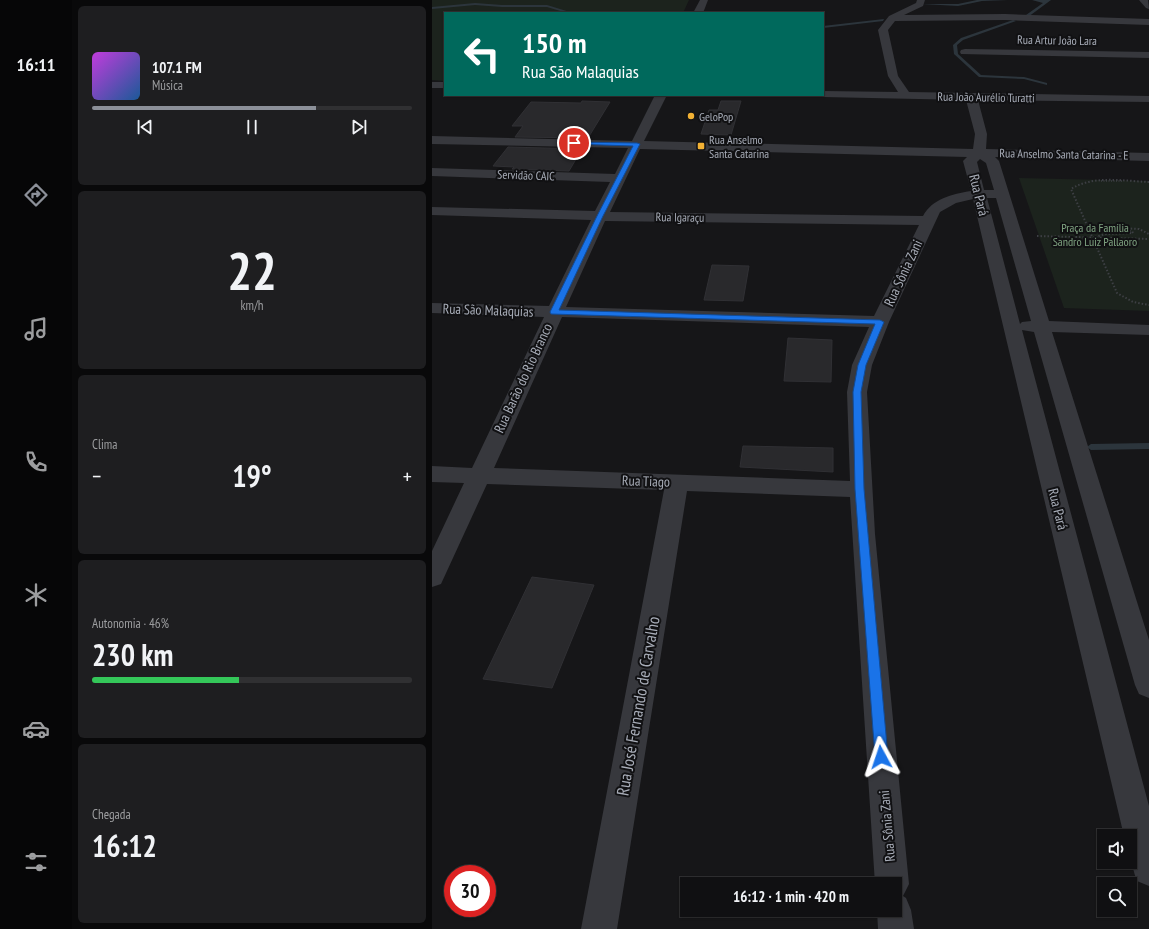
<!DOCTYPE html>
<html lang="pt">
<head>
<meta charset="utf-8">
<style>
  :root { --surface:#101012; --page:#1e1e20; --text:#f1f3f6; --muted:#9c9d9f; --line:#303032; --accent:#8c9099 }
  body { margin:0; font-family:"PT Sans Narrow",sans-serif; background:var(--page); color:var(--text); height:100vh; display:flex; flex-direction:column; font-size:15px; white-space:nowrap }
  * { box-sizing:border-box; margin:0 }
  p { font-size:13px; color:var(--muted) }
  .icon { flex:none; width:22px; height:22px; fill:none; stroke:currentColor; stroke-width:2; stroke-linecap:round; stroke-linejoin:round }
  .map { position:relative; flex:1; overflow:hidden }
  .details { display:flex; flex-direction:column; gap:6px; padding:6px; background:#09090a; width:360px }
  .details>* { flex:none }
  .guide { position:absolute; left:12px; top:12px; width:380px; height:84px; border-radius:0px; box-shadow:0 1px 3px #0004,0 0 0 1px var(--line); background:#00695c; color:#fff; overflow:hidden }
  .controls { position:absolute; left:665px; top:829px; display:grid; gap:8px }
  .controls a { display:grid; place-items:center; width:40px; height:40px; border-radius:0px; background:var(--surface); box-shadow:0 1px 3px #0004,0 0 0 1px var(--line); font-size:20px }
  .speed { position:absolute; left:12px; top:865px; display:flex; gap:8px; font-size:20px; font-weight:700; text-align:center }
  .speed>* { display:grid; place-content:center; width:52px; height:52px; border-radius:50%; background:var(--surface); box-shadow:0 1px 3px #0004,0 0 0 1px var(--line); line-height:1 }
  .speed .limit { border:6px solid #d22; background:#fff; color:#111 }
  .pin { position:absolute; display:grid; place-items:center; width:34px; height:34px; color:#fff; margin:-17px; border:2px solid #fff; border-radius:50%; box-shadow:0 1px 4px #0007 }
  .me { position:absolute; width:44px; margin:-22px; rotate:355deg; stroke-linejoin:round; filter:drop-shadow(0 0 3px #0008) }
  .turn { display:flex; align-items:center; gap:14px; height:84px; padding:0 12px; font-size:18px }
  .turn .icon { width:52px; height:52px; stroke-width:2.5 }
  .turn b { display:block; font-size:28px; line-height:34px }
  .big { font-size:30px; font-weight:700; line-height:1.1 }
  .details .card { flex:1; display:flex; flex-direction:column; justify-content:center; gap:6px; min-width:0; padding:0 14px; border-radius:6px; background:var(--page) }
  .details .dial { align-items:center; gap:0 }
  .dial b { font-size:52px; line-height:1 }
  .song { display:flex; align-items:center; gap:12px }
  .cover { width:48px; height:48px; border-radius:6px; background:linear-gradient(135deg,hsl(290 70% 55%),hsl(210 70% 35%)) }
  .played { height:4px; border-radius:2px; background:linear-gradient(90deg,var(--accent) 70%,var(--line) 70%) }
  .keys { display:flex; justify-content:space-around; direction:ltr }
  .heat { display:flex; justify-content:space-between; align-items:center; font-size:22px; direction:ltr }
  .charge { height:6px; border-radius:3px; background:linear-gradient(90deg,#34c759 46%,var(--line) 0) }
  .trip { position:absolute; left:248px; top:877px; width:222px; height:40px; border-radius:0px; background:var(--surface); box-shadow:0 1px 3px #0004,0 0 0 1px var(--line); font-weight:700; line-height:40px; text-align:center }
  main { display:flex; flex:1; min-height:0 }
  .menu { display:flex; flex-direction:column; width:72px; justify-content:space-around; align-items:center; background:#060607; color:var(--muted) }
  .menu .icon { width:28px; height:28px }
  .menu .active { color:var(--accent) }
  .menu b { font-size:18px; color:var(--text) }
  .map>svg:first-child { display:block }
  .green { fill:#1c231d }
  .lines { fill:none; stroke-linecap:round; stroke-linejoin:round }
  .stream { fill:#2c353c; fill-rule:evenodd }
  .building { fill:#29292c; stroke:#303034 }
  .path-far1 { stroke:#3d3f44; stroke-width:1.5; stroke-dasharray:1 1.5; stroke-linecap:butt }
  .path { stroke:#3d3f44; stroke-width:2; stroke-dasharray:1.5 2; stroke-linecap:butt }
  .minor { fill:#37383d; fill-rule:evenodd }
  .route { fill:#1a73e8; stroke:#114b97 }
  .poi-dot { fill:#f2b134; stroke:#111113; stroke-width:1.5 }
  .labels { text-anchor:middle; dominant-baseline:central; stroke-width:4; stroke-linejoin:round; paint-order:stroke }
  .far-street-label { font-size:12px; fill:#a8adb8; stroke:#111113 }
  .far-poi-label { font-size:12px; fill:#a8adb8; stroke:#111113; text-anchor:start }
  .far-park-label { font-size:12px; fill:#7fa381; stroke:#111113 }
  .street-label { font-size:14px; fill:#a8adb8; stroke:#111113 }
  .near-street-label { font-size:17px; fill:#a8adb8; stroke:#111113 }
</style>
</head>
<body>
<main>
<nav class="menu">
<b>16:11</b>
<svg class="icon active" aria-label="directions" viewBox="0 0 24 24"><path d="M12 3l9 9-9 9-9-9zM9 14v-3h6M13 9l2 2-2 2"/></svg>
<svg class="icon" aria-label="music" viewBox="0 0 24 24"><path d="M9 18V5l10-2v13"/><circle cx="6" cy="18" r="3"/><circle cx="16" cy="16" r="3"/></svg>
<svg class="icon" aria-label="phone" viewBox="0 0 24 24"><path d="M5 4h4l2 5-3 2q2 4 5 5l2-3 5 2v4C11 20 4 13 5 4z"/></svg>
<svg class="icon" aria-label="climate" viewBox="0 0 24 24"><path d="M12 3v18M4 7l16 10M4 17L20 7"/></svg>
<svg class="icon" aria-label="car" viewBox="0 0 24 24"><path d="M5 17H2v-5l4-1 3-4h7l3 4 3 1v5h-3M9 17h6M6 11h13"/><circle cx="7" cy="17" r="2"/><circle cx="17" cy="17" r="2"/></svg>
<svg class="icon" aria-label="filters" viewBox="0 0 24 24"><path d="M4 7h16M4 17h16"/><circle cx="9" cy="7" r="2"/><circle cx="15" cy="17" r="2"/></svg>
</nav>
<section class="details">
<div class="card">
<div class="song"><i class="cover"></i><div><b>107.1 FM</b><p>Música</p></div></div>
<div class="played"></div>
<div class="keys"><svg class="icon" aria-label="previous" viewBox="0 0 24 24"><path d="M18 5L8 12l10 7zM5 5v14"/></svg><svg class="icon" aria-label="pause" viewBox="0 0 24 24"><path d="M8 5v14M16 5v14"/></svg><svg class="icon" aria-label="next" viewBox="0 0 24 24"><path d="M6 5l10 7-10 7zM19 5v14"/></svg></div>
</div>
<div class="card dial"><b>22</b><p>km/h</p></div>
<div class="card"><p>Clima</p>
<div class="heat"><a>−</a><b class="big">19°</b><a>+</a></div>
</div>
<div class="card"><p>Autonomia · 46%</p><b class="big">230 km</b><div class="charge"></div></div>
<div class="card"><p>Chegada</p><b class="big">16:12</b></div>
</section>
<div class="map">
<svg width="717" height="929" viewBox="0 0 717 929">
  <rect width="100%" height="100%" fill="#161618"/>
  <g class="green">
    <polygon points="0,0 257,0 251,13 13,13 13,81 0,80"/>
    <polygon points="587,178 717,181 717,311 632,308"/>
  </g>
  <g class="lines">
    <g class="stream">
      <polygon points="545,0 576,0 550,1 526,6 490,4 526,4"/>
      <polygon points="600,0 619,0 596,17 594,17 594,15 611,3"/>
      <polygon points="43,3 70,5 115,5 141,13 135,13 115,7 70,7 43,5 0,9 0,7"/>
      <polygon points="452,19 451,21 391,28 391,26"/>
      <polygon points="581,20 584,21 531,40 525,45 526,54 549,75 592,77 615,83 615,85 592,79 547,77 522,54 521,45 529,38"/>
      <polygon points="717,443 717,449 659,450 655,447 659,444"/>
    </g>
  </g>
  <g class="building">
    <polygon points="150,101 178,102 156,138 83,137 91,126 80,126 99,102 149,103"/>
    <polygon points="289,101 309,101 299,135 269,134 277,110 286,110"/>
    <polygon points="76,147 150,149 137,171 80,169 82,167 61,166"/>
    <polygon points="280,265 317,266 311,301 272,300"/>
    <polygon points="356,338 400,340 399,382 352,381"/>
    <polygon points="311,446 401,448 401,472 308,467"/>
    <polygon points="100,577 162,585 120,688 51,679"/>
  </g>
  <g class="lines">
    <polyline class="path-far1" points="669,181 690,181"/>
    <g class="path">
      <path d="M717 182C692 181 661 175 639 189L685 293 701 302 717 305"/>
      <polyline points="605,236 717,239"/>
      <polyline points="663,237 674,234 701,233 700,231 670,230 668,227 707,229 717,234"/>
    </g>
    <g class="minor">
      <polygon points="268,0 276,0 271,13 261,13"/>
      <path d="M485 0H493L491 6 472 15 573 14 717 19V25L573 20 463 21 456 30 466 76 477 92 717 96V102L546 100 555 134 554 149 717 153V161L563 157 567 161 617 321 717 325V335L620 332 717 640V698L707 694 703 685 602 332 590 330 717 806V886L705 881C699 865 698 853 698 836H692L541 199 524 203 508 212 457 322 440 365 435 392 443 534 477 884 471 896 474 898 479 910 482 929H446L445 910H463V884H443L418 497 255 491 185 929H149L232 490 55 484 9 584 0 587V551L32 483 0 482V466L40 468 112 317 0 313V303L117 306 159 220 0 215V207L163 211 178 182 0 176V168L183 174 196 148 0 144V136L200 141 223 95H235L212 141 541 149 543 134 534 100 391 97 386 95H391V91L466 92 456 76 446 30 457 16 484 3ZM208 149 535 157 531 161 539 191C520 194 500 199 491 216L178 212ZM548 159 554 163 562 190H552L545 162ZM555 198H564L599 321 590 322 588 324ZM173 221 487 225 442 316 134 307ZM130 317 437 327 420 365 415 392 418 481 62 468Z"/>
      <polygon points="707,0 716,0 717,9 714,8"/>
      <polygon points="533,49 717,52 717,58 529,54 528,52 529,50"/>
      <rect x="0" y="82" width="13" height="6"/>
    </g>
  </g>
  <polygon class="route" points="142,142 205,143 208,144 171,216 127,310 448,320 452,322 434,365 429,392 432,489 456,757 454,761 449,763 445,761 443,757 423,489 421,392 426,365 443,324 119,314 118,312 165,216 201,146 140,144"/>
  <g class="poi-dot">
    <circle cx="259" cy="116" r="4"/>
    <rect x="265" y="142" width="8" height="8" rx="2"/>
  </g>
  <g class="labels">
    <g class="far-street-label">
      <text transform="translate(625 40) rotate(1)">Rua Artur João Lara</text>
      <text transform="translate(554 97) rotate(1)">Rua João Aurélio Turatti</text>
      <text transform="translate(632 154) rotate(1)">Rua Anselmo Santa Catarina - E</text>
      <text transform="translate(94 175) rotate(2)">Servidão CAIC</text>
      <text transform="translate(248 217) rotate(1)">Rua Igaraçu</text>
    </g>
    <g class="far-poi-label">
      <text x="267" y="116">GeloPop</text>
      <text x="277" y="139">Rua Anselmo<tspan x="277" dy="14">Santa Catarina</tspan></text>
    </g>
    <g class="far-park-label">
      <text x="663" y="227">Praça da Família<tspan x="663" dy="14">Sandro Luiz Pallaoro</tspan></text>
    </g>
    <g class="street-label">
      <text transform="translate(547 195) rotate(76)">Rua Pará</text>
      <text transform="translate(471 273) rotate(-65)">Rua Sônia Zani</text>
      <text transform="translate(56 310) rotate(2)">Rua São Malaquias</text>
      <text transform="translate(91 378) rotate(-65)">Rua Barão do Rio Branco</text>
      <text transform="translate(214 481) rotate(2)">Rua Tiago</text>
      <text transform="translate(626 509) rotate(76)">Rua Pará</text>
      <text transform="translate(455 826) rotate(-95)">Rua Sônia Zani</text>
    </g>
    <g class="near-street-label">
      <text transform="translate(206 706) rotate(-80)">Rua José Fernando de Carvalho</text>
    </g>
  </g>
</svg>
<div class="controls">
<a><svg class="icon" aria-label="sound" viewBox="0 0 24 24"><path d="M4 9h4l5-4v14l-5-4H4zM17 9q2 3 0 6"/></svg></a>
<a><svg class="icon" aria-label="search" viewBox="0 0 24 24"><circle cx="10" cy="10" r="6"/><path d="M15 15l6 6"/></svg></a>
</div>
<div class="speed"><div class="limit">30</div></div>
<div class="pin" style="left:142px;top:143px;background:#d93025"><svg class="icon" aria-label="arrive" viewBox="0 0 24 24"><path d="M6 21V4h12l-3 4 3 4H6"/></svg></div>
<svg class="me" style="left:449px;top:757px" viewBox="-20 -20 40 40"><path d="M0-17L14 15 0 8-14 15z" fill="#1a73e8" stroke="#fff" stroke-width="4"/></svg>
<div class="trip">16:12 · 1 min · 420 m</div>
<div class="guide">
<div class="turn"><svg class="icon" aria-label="left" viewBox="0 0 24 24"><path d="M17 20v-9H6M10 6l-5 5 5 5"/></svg><div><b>150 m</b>Rua São Malaquias</div></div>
</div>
</div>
</main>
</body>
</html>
